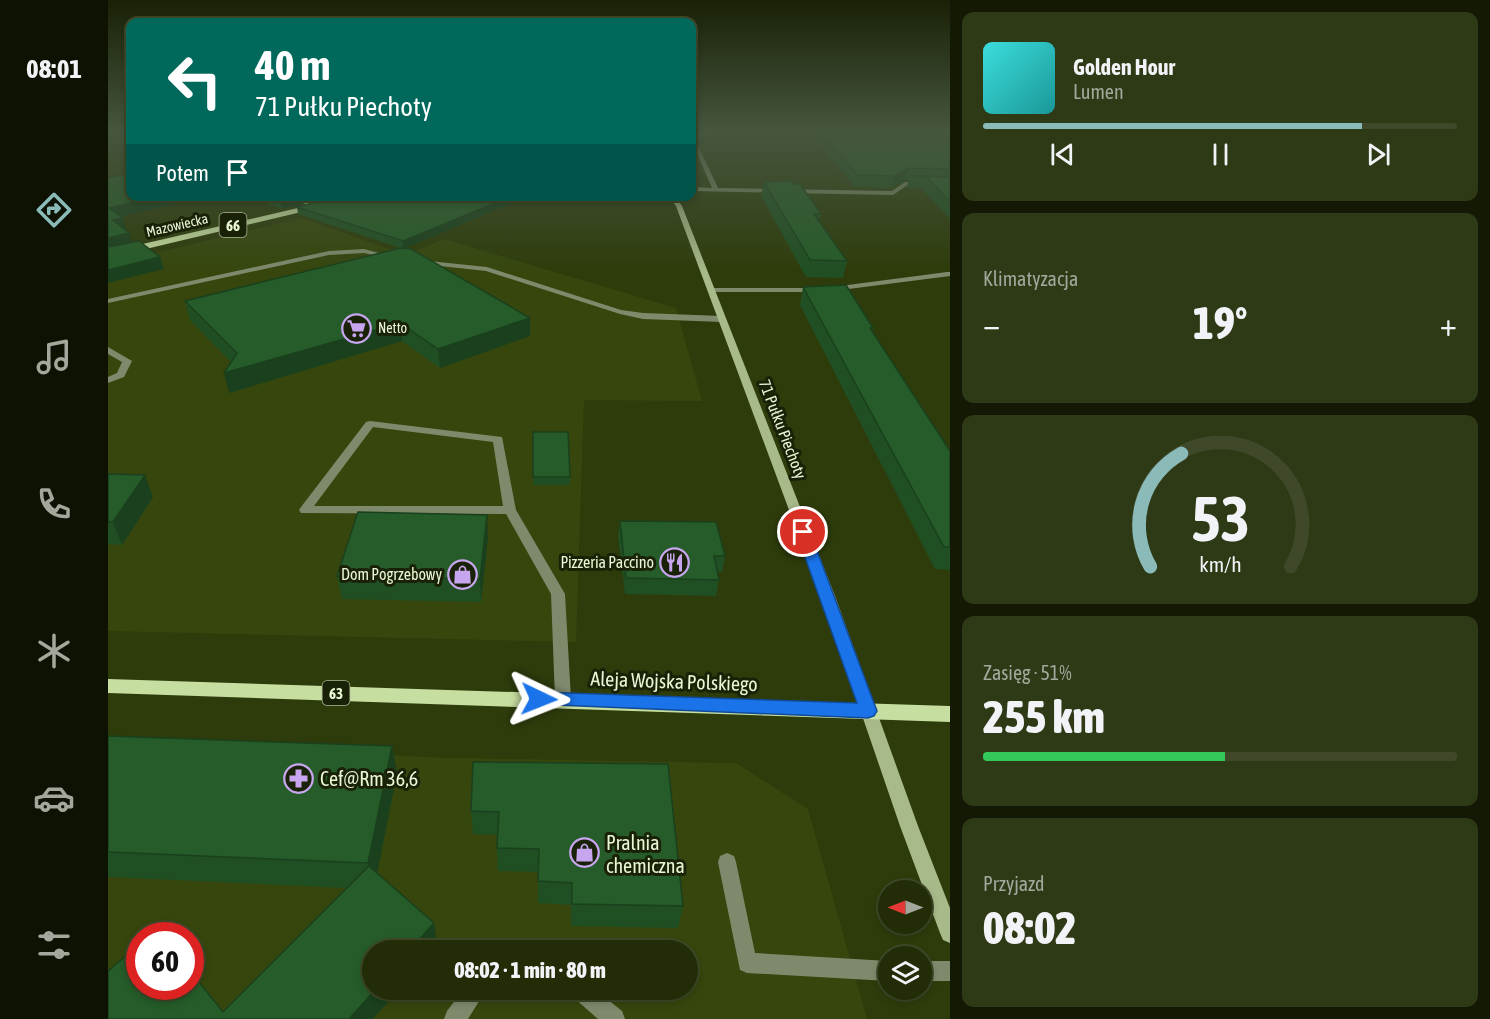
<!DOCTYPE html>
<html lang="pl">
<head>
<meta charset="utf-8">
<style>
  :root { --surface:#222d08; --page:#2e3916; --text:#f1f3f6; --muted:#a2a89c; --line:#3f4929; --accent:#8bbbb9 }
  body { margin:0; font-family:"Asap Condensed",sans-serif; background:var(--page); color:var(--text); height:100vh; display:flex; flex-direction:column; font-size:22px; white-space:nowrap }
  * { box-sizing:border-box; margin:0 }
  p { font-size:20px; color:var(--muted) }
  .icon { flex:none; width:33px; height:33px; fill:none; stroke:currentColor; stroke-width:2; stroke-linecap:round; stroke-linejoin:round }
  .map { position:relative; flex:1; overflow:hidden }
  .side { display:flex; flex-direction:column; gap:12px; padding:12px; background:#131904; width:540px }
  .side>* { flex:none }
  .hud { position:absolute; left:18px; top:18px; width:570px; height:183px; border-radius:12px; box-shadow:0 3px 9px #0003,0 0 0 2px var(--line); background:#00695c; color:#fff; overflow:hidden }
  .needle { width:39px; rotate:270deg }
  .fabs { position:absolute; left:770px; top:880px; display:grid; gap:12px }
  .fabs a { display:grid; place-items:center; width:54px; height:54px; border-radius:50%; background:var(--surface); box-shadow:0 3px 9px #0003,0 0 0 2px var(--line); font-size:30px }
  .speed { position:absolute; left:18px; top:922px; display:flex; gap:12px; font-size:30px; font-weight:700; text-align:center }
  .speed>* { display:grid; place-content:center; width:78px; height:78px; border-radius:50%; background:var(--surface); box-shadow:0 3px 9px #0003,0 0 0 2px var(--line); line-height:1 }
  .speed .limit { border:9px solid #d22; background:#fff; color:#111 }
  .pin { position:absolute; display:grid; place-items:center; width:51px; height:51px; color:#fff; margin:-26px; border:3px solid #fff; border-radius:50%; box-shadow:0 2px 6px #0007 }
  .me { position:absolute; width:66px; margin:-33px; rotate:92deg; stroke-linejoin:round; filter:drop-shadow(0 0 4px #0008) }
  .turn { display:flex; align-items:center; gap:21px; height:126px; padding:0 30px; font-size:27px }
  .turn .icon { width:78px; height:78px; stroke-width:2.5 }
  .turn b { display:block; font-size:42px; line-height:51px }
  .then { display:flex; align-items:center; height:57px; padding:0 30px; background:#0003; gap:12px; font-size:22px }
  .big { font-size:45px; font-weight:800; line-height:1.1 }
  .side .card { flex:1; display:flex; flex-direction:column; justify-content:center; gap:9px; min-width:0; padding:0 21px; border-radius:12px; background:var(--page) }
  .side .dial { align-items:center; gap:0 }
  .dial svg { height:156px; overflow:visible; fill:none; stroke:var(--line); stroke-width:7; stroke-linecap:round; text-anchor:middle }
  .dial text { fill:var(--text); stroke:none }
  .song { display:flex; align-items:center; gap:18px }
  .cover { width:72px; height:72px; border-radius:9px; background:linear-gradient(135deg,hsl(180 70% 55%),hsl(180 70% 35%)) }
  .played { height:6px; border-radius:3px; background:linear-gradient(90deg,var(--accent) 80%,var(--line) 80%) }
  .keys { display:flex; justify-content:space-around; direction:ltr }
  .heat { display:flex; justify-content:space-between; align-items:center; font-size:33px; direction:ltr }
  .charge { height:9px; border-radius:4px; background:linear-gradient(90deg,#34c759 51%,var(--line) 0) }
  .trip { position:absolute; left:254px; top:940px; width:336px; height:60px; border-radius:30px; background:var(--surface); box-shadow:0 3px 9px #0003,0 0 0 2px var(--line); font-weight:800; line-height:60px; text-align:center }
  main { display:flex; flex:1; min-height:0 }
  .tabs { display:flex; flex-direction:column; width:108px; justify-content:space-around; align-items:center; background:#0e1203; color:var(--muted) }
  .tabs .icon { width:42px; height:42px }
  .tabs .active { color:var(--accent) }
  .tabs b { font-size:27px; color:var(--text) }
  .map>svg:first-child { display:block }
  .built { fill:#36460d; fill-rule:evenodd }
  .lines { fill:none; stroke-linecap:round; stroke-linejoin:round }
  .lane { fill:#7f8a6d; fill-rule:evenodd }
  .secondary { fill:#a8b98a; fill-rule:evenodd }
  .primary { fill:#c7dea1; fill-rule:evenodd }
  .wall { fill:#204f23 }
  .shaded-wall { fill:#1a401d }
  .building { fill:#255c29; stroke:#1a401d; stroke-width:1.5 }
  .route { fill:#1a73e8; stroke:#114b97; stroke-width:1.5 }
  .labels { text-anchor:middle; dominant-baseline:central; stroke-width:6; stroke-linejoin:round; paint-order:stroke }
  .far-street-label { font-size:14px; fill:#eaf7d5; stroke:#192107 }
  .far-poi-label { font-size:14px; fill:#eaf7d5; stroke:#192107; text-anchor:start }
  .shield { fill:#192107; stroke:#abb797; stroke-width:1.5 }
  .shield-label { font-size:15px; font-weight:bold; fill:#eaf7d5 }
  .street-label { font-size:16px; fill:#eaf7d5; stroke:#192107 }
  .poi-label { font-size:16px; fill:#eaf7d5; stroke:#192107; text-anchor:end }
  .near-street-label { font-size:20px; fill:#eaf7d5; stroke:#192107 }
  .near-poi-label { font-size:20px; fill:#eaf7d5; stroke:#192107; text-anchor:start }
</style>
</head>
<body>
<main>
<nav class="tabs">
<b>08:01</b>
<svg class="icon active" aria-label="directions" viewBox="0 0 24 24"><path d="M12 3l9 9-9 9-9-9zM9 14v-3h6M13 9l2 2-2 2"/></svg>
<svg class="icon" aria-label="music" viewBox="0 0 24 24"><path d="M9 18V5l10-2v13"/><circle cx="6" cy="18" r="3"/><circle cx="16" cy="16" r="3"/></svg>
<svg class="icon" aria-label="phone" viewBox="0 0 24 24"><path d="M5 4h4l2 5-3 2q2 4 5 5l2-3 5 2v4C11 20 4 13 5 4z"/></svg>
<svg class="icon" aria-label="climate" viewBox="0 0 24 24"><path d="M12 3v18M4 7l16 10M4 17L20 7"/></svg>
<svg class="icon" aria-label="car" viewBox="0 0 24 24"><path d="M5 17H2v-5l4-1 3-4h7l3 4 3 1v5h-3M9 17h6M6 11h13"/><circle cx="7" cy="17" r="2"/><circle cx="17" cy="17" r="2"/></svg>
<svg class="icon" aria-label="filters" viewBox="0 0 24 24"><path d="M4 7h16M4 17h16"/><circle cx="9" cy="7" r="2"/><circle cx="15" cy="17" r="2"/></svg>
</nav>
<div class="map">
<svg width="842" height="1019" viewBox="0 0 842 1019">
  <rect width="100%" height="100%" fill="#2e3c0b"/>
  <g class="built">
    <polygon points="194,218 298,255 336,239 568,308 594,401 476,400 468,642 0,631 0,264"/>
    <path d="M0 741 341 758 628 763 700 809 759 1019H0ZM32 936H82V987H32ZM264 951H579V990H264Z"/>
  </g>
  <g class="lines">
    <g class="lane">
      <polygon points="606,130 615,130 587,139 610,188 784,191 797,182 842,183 842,187 798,186 785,195 584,191 584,187 604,188 584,142 584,137"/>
      <polygon points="256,249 286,257 282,259 256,253 221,255 0,303 0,299 221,251"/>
      <polygon points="311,260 379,267 513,310 535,313 614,316 618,319 614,322 535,319 512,314 378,271 314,264 310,262"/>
      <polygon points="839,272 842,272 842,276 717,292 604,292 600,290 604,288 717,288"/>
      <polygon points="0,347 24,361 16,377 0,383 0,377 9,373 14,362 0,354"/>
      <path d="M262 421 394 437 408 510 457 594 463 699 460 703 455 705 450 703 447 699 443 594 398 514 193 513 191 510 193 507 258 422ZM265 427 385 442 395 506H206Z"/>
      <polygon points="619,853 626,856 628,862 647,953 780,961 780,981 639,973 632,970 610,862 612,856"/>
      <rect x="813" y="961" width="29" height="20"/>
      <polygon points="355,990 378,990 360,1019 336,1019 339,1011"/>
      <polygon points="462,990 488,990 514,1011 517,1019 490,1019 465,997"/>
    </g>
    <polygon class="secondary" points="561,196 567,196 574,206 727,596 810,826 842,908 842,943 835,940 832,933 792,826 713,596 568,206"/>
    <g class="primary">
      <polygon points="215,196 231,196 197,205 193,203"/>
      <polygon points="207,204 210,204 210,208 0,258 0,252"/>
      <polygon points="0,679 842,706 842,722 0,693"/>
    </g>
  </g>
  <g class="wall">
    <polygon points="701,130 842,130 842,219 814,189 798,188 801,180 797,180 784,188 746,187"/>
    <polygon points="656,182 686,184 713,214 711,221 739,261 735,278 698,277 653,196"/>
    <polygon points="137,196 226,196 174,209"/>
    <polygon points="231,196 421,196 297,248 422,336 332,368 294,341 121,393 123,362 82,320 77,301 292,248 190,214 189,207"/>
    <polygon points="695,287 765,328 764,332 842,451 842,570 827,569 692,305"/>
    <polygon points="425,432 462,477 462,485 425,485"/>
    <polygon points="0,474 45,497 14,545 0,544"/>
    <polygon points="512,521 617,556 614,572 609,572 611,580 608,596 517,594 510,536"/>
    <polygon points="380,537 373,602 234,599 229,576"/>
    <polygon points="0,736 284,746 289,773 269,873 326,923 329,945 264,990 290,990 265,1019 115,1012 239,888 0,877"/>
    <polygon points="365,762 575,906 570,928 463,926 463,905 430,903 430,872 390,871 389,848 390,835 365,834 363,811"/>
  </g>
  <g class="shaded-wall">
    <polygon points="800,168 797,180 784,188 787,176"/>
    <polygon points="51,196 78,196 79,201 4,219 1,208"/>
    <polygon points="195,196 226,196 174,209 173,202"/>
    <polygon points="404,196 421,196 295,249 295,241"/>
    <polygon points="15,218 18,229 8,231 5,220"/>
    <polygon points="21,233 24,244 0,250 0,238"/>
    <polygon points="52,257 56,269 0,283 0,270"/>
    <polygon points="422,318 422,336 332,368 330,349"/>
    <polygon points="292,323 294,341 121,393 116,373"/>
    <polygon points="37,475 45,497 14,545 5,522"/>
    <polygon points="379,515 380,537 373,602 372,579"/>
    <polygon points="284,746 289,773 266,889 260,863"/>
    <polygon points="326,923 329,945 324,951 301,951"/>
    <polygon points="267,990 290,990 265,1019 241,1019"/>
  </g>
  <g class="building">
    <polygon points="712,130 842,130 842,169 800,168 787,176 749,175"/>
    <polygon points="22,173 22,196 51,196 1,208 15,218 5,220 21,233 0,238 0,178"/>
    <polygon points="802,176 842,177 842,202 818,176"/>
    <polygon points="683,181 686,184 692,184 713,214 706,214 739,261 702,260 656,182"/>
    <polygon points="157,196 195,196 173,202"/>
    <polygon points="231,196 404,196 295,241 189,207"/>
    <polygon points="31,241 52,257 0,270 0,247"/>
    <polygon points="293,248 303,249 422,318 330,349 292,323 116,373 129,353 77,301"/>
    <polygon points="738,285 765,328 762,328 842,451 842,547 836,547 695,287"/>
    <polygon points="425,432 460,432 462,477 425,477"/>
    <polygon points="0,474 37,475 5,522 0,522"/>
    <polygon points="250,512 379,515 372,579 229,576"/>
    <polygon points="512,521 608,522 617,556 606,556 611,580 518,578"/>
    <polygon points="0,736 284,746 260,863 0,852"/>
    <polygon points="365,762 560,764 575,906 464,904 464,883 430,881 431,849 389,848 391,812 363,811"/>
    <polygon points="261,866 326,923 301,951 264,951 264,990 267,990 241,1019 0,1019 0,971 32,944 32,987 82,987 82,971 115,1012"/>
    <polygon points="49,929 54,936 40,936"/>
  </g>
  <linearGradient id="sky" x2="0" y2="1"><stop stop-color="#192106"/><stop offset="0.48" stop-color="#46563f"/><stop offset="1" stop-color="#46563f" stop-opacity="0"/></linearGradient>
  <rect width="842" height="273" fill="url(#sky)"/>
  <polygon class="route" points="695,528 702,532 769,711 766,716 760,718 425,704 423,699 425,694 431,692 749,703 688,532"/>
  <defs>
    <symbol id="supermarket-ring" viewBox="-11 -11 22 22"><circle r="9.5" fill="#192107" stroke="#c7a6ef" stroke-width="1.5"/><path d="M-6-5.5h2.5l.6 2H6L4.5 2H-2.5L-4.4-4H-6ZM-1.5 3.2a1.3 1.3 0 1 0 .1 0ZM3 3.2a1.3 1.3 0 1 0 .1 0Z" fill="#c7a6ef"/></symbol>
    <symbol id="restaurant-ring" viewBox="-11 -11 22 22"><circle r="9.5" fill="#192107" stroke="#c7a6ef" stroke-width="1.5"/><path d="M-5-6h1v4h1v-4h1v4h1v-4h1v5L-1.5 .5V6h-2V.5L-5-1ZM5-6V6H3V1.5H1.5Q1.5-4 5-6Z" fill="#c7a6ef"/></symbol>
    <symbol id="shop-ring" viewBox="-11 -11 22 22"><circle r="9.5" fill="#192107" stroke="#c7a6ef" stroke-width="1.5"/><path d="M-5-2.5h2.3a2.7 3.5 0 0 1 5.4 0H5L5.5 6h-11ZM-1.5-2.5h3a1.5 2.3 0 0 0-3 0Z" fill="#c7a6ef"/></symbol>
    <symbol id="pharmacy-ring" viewBox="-11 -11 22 22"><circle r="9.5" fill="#192107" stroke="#c7a6ef" stroke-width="1.5"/><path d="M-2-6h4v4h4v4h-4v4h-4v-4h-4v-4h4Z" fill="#c7a6ef"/></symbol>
  </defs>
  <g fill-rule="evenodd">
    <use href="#supermarket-ring" x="232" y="312" width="33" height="33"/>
    <use href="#restaurant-ring" x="550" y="546" width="33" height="33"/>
    <use href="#shop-ring" x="338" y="558" width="33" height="33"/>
    <use href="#pharmacy-ring" x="174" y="762" width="33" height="33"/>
    <use href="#shop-ring" x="460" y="836" width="33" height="33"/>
  </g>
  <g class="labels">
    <g class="far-street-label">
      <text transform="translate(69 225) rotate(-13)">Mazowiecka</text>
    </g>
    <g class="far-poi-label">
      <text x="270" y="328">Netto</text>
    </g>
    <g class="shield">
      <rect x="111.5" y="213" width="27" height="24" rx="4.5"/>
      <rect x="214.5" y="681" width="27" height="24" rx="4.5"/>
    </g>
    <g class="shield-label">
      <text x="125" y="225">66</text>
      <text x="228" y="693">63</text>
    </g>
    <g class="street-label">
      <text transform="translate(675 429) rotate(69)">71 Pułku Piechoty</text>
    </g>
    <g class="poi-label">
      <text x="546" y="562">Pizzeria Paccino</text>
      <text x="334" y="574">Dom Pogrzebowy</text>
    </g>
    <g class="near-street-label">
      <text transform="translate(566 681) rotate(2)">Aleja Wojska Polskiego</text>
    </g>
    <g class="near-poi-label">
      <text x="212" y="778">Cef@Rm 36,6</text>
      <text x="498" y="842">Pralnia<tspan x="498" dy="23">chemiczna</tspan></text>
    </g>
  </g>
</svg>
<div class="fabs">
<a><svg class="needle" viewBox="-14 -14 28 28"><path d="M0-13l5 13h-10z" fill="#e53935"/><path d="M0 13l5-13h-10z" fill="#a2a89c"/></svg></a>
<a><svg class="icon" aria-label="layers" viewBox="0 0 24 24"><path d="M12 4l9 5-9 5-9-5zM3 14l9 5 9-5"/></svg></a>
</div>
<div class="speed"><div class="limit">60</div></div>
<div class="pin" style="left:695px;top:532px;background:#d93025"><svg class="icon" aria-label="arrive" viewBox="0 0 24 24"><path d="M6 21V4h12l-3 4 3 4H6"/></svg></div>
<svg class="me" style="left:431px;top:699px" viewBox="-20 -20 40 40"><path d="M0-17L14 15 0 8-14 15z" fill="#1a73e8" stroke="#fff" stroke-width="4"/></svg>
<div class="trip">08:02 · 1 min · 80 m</div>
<div class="hud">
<div class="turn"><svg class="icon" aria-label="left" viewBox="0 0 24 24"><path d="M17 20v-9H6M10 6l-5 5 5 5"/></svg><div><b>40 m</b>71 Pułku Piechoty</div></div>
<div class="then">Potem<svg class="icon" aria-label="arrive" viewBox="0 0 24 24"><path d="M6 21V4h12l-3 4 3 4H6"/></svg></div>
</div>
</div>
<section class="side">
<div class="card">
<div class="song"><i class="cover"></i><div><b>Golden Hour</b><p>Lumen</p></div></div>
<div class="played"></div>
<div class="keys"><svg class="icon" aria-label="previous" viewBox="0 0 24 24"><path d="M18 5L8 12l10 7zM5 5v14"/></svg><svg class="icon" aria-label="pause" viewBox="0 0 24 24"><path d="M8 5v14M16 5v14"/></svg><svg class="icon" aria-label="next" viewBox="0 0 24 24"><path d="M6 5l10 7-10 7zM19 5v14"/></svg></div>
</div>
<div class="card"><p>Klimatyzacja</p>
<div class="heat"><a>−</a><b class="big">19°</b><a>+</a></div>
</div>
<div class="card dial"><svg viewBox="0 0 100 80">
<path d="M14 69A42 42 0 1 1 86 69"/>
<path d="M14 69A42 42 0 0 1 30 11" stroke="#8bbbb9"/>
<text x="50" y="56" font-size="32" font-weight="700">53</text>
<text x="50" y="72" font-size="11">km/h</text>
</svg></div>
<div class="card"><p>Zasięg · 51%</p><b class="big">255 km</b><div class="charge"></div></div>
<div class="card"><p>Przyjazd</p><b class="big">08:02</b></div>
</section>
</main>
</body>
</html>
